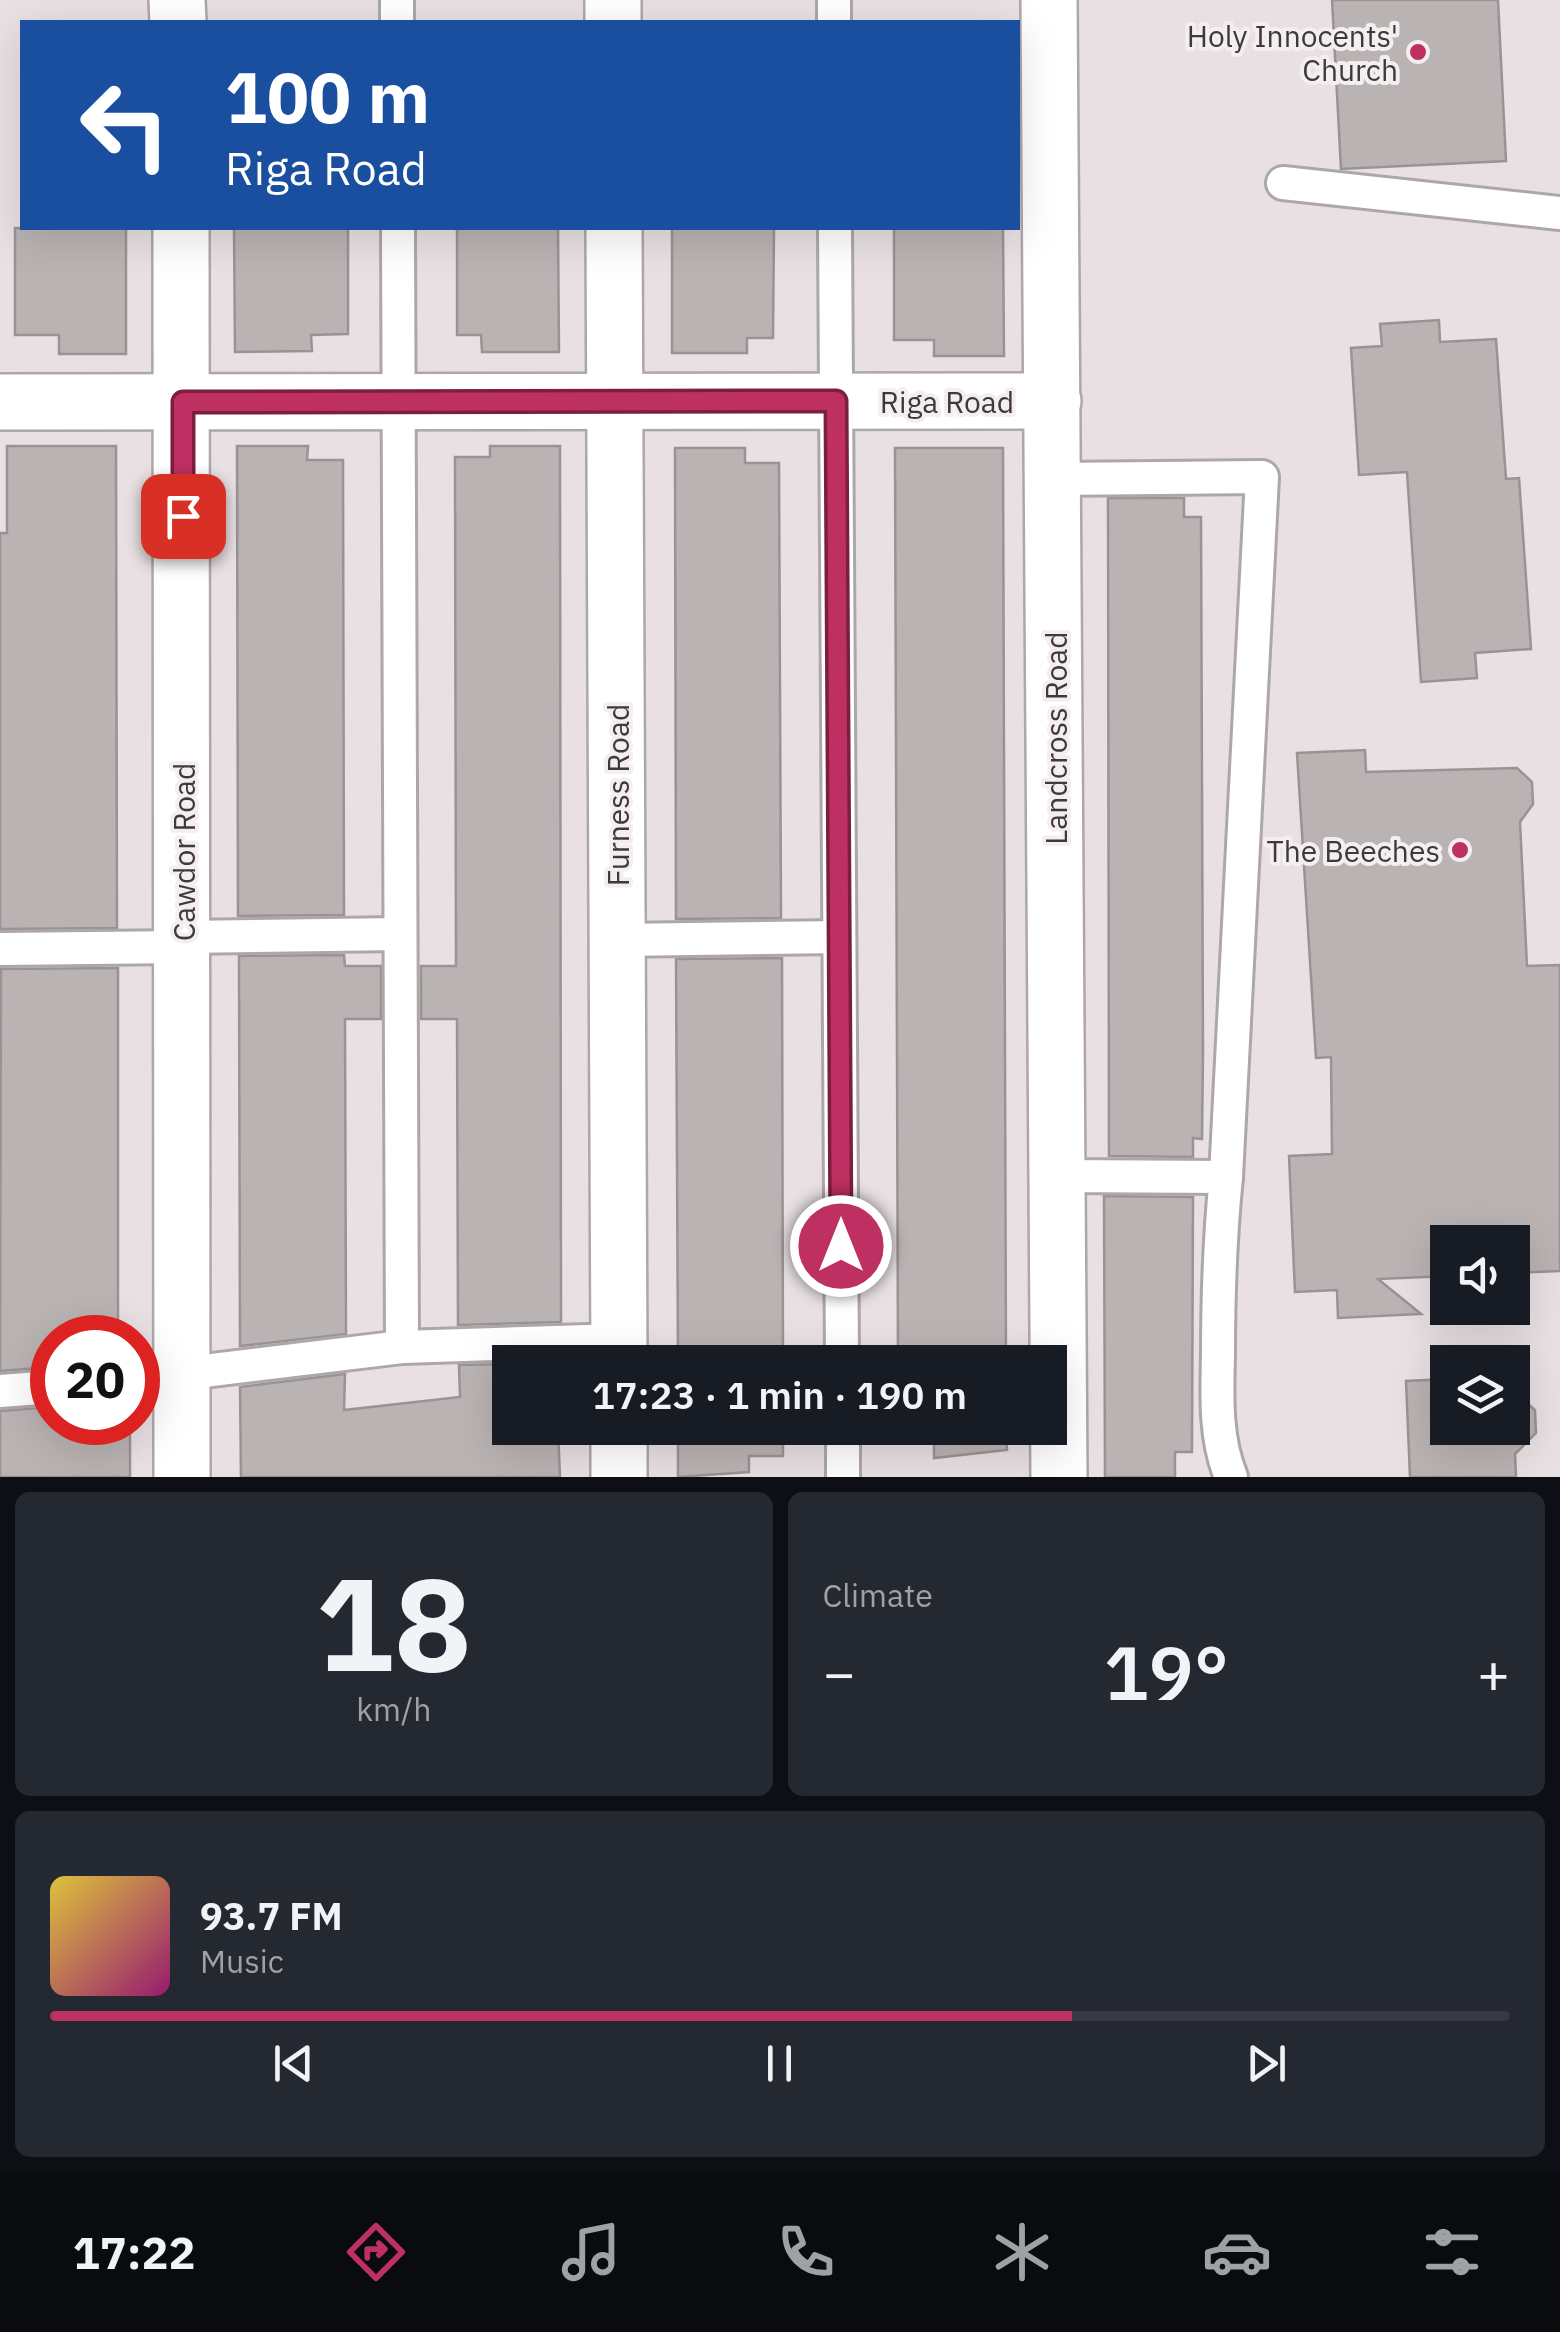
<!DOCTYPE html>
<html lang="en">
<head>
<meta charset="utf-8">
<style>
  :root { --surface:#171b24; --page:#242831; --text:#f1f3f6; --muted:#9ea1a6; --line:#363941; --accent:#be3061 }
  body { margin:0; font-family:"IBM Plex Sans",sans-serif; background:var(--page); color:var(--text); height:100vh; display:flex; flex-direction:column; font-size:38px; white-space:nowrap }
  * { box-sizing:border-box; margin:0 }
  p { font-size:32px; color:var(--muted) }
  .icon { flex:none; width:55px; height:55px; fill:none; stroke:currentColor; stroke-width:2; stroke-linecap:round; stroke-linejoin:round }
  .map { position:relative; height:1477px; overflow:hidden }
  .details { display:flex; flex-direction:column; gap:15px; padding:15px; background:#0d0f14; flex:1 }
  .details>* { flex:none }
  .guide { position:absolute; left:20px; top:20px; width:1000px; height:210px; border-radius:0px; box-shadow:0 10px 40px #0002; background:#1a4fa0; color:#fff; overflow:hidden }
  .tools { position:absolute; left:1430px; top:1225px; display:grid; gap:20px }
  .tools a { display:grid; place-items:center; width:100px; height:100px; border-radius:0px; background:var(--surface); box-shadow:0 10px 40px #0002; font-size:50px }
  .speed { position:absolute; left:30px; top:1315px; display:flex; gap:20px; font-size:50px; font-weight:700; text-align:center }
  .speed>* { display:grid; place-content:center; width:130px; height:130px; border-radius:50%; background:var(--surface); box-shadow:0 10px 40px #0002; line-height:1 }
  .speed .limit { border:15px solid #d22; background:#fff; color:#111 }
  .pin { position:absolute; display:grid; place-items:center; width:85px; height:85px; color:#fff; margin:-42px; border-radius:20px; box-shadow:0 5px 15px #0006 }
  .me { position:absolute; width:110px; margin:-55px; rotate:0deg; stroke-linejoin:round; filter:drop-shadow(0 0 8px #0008) }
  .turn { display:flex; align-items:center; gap:35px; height:210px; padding:0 40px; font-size:45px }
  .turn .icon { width:130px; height:130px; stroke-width:2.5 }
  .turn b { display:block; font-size:70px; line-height:85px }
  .big { font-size:75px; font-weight:600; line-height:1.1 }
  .details .tile { flex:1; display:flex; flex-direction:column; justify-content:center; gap:15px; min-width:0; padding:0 35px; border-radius:15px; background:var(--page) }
  .details .dial { align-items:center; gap:0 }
  .dial b { font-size:130px; line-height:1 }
  .song { display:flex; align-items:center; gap:30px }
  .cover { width:120px; height:120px; border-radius:15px; background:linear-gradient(135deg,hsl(50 70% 55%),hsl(320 70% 35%)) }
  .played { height:10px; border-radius:5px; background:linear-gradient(90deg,var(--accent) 70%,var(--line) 70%) }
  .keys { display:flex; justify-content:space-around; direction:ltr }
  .heat { display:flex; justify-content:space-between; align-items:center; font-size:55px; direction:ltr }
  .details .tiles { flex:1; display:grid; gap:15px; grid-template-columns:1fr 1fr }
  .tile:last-child { grid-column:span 2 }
  .trip { position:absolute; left:492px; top:1345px; width:575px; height:100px; border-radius:0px; background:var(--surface); box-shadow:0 10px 40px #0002; font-weight:600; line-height:100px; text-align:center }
  .tabs { display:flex; height:160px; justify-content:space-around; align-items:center; background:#090b0e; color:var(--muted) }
  .tabs .icon { width:70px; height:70px }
  .tabs .current { color:var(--accent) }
  .tabs b { font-size:45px; color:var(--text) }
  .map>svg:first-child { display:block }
  .building { fill:#bab3b4; stroke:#9a9394; stroke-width:2.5 }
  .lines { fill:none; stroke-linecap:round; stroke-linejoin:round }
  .lane-casing { stroke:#aea7a8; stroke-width:38 }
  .street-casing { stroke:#aea7a8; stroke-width:60 }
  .lane { stroke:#fff; stroke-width:32 }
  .street { stroke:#fff; stroke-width:55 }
  .route-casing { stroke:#7c1f3f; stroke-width:25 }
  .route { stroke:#be3061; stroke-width:18 }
  .poi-dot { fill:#be3061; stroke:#f5eeef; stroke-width:4 }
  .labels { text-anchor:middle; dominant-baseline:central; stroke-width:8; stroke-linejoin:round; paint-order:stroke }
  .poi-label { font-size:30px; fill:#3d3a3b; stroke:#f5eeef; text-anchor:end }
  .street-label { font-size:30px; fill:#3d3a3b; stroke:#f5eeef }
</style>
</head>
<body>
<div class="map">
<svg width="1560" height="1477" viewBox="0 0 1560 1477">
  <rect width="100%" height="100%" fill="#e8e0e2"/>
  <g class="building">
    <polygon points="1332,0 1498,0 1506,161 1341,169"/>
    <polygon points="15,228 126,228 126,354 59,354 59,335 15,335"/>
    <polygon points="234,228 348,228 348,334 311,335 312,351 235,352"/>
    <polygon points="457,228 558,228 559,352 482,352 481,335 457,335"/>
    <polygon points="672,228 774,228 773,338 747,338 747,353 672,353"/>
    <polygon points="894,228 1003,228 1004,356 934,356 934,340 894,340"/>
    <polygon points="1439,320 1440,342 1496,339 1506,479 1519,478 1531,649 1475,653 1477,678 1421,682 1407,472 1359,475 1351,348 1382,346 1380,324"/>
    <polygon points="7,446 116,446 117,928 0,929 0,533 7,533"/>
    <polygon points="237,446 308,446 307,460 343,460 344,915 238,916"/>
    <polygon points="490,446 560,446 561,1322 458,1325 457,1019 421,1019 421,966 456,966 455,457 490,457"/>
    <polygon points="675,448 745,448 745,463 779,463 781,918 676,919"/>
    <polygon points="895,448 1003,448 1006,1362 898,1362"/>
    <polygon points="1108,498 1184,498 1184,517 1201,517 1203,1053 1202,1139 1193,1138 1193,1157 1109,1156"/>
    <polygon points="1365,750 1366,772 1517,768 1532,782 1533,804 1520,822 1527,966 1560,965 1560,1271 1512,1273 1512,1242 1448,1242 1448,1276 1378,1279 1421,1314 1338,1318 1337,1290 1295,1292 1289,1156 1332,1154 1331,1057 1316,1058 1297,753"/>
    <polygon points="344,955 345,966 381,966 381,1019 345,1019 346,1334 240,1346 239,956"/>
    <polygon points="782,958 783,1362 678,1362 676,959"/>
    <polygon points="118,968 118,1338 52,1338 52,1367 0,1371 1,969"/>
    <polygon points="1104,1196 1193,1197 1192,1452 1175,1452 1175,1477 1105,1477"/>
    <polygon points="510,1364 510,1428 558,1428 560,1477 241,1477 240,1387 345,1374 344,1410 460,1397 459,1365"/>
    <polygon points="1448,1379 1448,1428 1512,1428 1512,1390 1535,1410 1536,1433 1515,1454 1516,1477 1410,1477 1406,1381"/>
    <polygon points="52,1407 52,1422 130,1422 130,1477 0,1477 0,1411"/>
    <polygon points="678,1428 783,1428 783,1456 749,1456 749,1472 678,1477"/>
    <polygon points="898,1428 1006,1428 1007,1450 934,1458 934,1437 898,1437"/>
  </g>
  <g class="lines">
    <defs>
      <g id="lane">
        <polyline points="397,0 397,22"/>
        <polyline points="834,0 834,22"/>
        <polyline points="1283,183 1560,213"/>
        <polyline points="835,228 842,1362"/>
        <polyline points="1054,479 1262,477 1226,1177 1058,1176"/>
        <polyline points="182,937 400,934"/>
        <polyline points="617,940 839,937"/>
        <polyline points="0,949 183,947"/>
        <path d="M1226 1177C1220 1236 1218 1295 1218 1355 1217 1396 1215 1438 1231 1477"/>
        <polyline points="402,1347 619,1340"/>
        <polyline points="138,1379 402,1347 398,228"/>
        <polyline points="0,1391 52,1387"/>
        <polyline points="843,1428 843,1477"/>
      </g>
      <g id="street">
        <polyline points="177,0 178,22"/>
        <polyline points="613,0 613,22"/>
        <polyline points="1049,0 1059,1477"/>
        <polyline points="181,228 182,1477"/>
        <polyline points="614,228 619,1362"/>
        <polyline points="0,402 1053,401"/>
        <polyline points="619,1428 619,1477"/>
      </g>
    </defs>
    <use href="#lane" class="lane-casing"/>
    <use href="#street" class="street-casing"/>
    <use href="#lane" class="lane"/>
    <use href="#street" class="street"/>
  </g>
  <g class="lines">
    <defs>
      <polyline id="route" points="183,516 183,402 836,401 841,1246"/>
    </defs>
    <use href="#route" class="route-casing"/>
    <use href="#route" class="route"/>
  </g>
  <g class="poi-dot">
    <circle cx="1418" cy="52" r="10"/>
    <circle cx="1460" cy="850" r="10"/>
  </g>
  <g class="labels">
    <g class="poi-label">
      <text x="1398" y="35">Holy Innocents'<tspan x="1398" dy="34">Church</tspan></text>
      <text x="1440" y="850">The Beeches</text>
    </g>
    <g class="street-label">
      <text x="947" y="401">Riga Road</text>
      <text transform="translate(1055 738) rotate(-90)">Landcross Road</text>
      <text transform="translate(617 795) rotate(-90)">Furness Road</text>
      <text transform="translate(183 852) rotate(-90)">Cawdor Road</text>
    </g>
  </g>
</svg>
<div class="tools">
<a><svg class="icon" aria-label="sound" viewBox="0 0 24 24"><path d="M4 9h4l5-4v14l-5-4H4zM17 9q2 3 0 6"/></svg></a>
<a><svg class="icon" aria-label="layers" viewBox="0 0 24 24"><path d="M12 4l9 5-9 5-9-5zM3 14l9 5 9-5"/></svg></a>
</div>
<div class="speed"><div class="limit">20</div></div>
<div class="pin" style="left:183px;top:516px;background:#d93025"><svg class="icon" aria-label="arrive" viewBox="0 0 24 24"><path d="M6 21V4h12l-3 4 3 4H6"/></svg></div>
<svg class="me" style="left:841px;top:1246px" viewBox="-20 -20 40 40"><circle r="17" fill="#be3061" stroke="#fff" stroke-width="3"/><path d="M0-11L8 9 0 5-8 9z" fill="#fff"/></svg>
<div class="trip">17:23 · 1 min · 190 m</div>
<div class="guide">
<div class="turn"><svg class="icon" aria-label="left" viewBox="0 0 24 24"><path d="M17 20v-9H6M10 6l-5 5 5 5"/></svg><div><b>100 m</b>Riga Road</div></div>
</div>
</div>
<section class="details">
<div class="tiles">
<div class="tile dial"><b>18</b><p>km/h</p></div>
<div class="tile"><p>Climate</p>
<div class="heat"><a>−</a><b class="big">19°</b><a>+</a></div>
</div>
<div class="tile">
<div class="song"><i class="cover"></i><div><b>93.7 FM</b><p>Music</p></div></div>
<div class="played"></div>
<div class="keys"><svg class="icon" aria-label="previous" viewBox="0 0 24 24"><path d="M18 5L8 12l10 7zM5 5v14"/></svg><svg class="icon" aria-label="pause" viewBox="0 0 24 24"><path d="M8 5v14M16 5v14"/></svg><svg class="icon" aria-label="next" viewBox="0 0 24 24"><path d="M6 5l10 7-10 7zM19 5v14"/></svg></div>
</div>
</div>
</section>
<nav class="tabs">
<b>17:22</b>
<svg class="icon current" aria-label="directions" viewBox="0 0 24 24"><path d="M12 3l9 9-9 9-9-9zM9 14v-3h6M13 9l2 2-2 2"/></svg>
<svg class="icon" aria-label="music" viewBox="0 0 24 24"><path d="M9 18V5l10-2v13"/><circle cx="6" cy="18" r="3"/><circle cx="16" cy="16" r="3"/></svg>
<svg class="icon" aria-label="phone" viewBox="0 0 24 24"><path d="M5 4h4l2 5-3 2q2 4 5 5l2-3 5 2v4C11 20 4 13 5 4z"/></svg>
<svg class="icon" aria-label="climate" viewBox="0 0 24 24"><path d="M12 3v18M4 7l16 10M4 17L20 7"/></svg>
<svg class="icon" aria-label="car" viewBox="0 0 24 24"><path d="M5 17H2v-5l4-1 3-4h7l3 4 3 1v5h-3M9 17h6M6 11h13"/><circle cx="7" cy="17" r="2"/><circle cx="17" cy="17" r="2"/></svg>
<svg class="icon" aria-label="filters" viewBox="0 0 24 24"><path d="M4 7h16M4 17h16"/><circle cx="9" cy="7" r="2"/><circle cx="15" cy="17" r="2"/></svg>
</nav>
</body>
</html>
